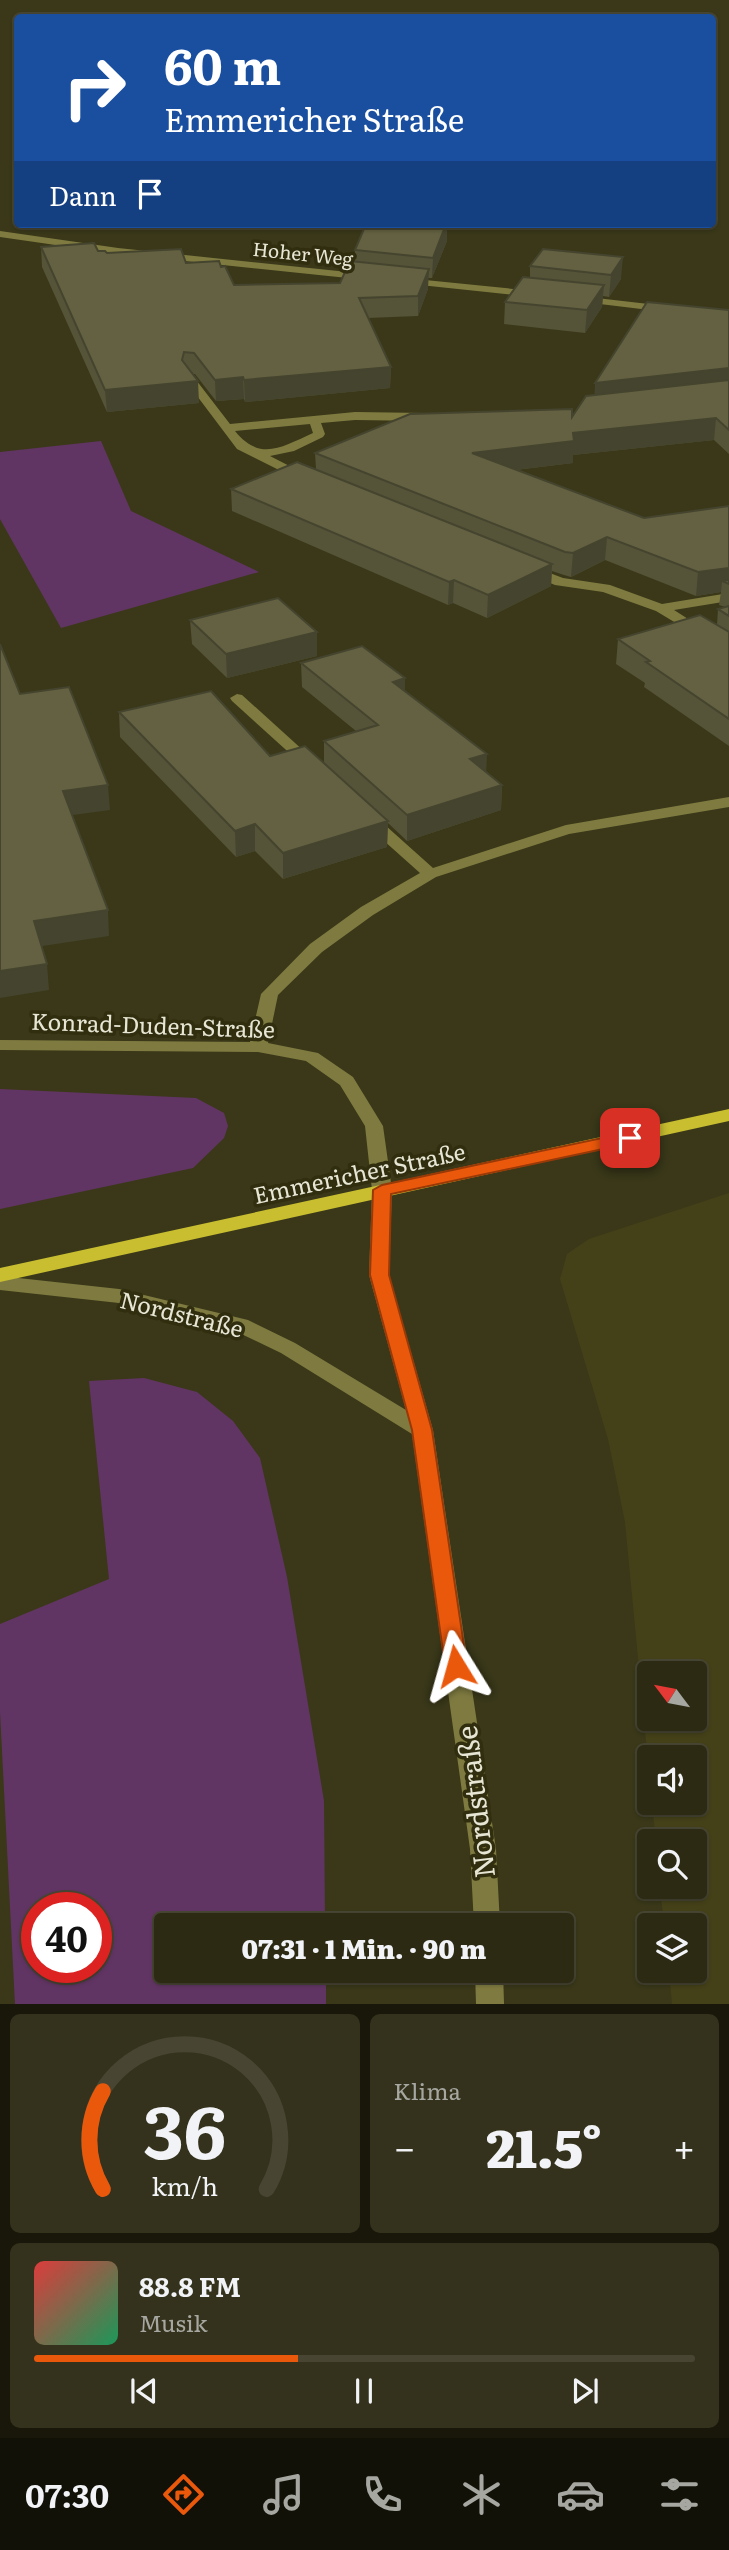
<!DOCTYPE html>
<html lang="de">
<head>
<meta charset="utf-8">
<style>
  :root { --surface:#2c2a13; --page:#34321c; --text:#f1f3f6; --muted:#a6a7a0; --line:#484633; --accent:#ea580c }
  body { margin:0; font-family:Literata,serif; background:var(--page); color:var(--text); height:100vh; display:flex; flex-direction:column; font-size:26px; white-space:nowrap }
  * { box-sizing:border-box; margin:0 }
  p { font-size:23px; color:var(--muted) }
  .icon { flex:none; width:38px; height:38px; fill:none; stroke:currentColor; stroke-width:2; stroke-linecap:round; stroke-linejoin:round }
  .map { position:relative; height:2004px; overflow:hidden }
  .sheet { display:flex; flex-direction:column; gap:10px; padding:10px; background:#18170a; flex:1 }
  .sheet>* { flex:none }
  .banner { position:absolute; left:14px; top:14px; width:702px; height:214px; border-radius:7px; box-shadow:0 2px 5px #0004,0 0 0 2px var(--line); background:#1a4fa0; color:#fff; overflow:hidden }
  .needle { width:46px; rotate:302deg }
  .controls { position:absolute; left:637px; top:1661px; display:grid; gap:14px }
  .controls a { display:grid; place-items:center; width:70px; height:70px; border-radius:7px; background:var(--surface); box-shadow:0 2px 5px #0004,0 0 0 2px var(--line); font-size:35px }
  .speed { position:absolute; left:21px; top:1892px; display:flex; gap:14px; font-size:35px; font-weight:700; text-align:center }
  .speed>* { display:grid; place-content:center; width:91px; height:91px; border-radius:50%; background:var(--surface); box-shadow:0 2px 5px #0004,0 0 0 2px var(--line); line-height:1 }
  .speed .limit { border:10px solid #d22; background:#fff; color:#111 }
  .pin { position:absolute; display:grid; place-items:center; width:60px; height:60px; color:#fff; margin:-30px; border-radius:14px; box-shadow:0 4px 10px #0006 }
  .me { position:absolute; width:77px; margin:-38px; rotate:352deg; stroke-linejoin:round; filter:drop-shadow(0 0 5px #0008) }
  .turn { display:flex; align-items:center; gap:24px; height:147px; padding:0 35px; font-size:32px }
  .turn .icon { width:91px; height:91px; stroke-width:2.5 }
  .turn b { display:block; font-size:49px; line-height:60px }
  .then { display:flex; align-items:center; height:66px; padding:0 35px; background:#0003; gap:14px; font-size:26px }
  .big { font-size:52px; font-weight:800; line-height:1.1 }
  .sheet .widget { flex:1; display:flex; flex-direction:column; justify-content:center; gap:10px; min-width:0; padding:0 24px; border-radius:10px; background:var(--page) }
  .sheet .dial { align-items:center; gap:0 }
  .dial svg { height:182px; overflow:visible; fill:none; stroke:var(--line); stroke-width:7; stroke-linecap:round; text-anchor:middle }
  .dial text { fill:var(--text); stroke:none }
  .song { display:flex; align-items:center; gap:21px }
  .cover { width:84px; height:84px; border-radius:10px; background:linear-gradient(135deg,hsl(0 70% 55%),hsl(150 70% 35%)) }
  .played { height:7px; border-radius:4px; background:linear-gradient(90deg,var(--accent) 40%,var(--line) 40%) }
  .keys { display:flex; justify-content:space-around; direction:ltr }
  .heat { display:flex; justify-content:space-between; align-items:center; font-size:38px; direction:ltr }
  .sheet .tiles { flex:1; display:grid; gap:10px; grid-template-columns:1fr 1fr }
  .widget:last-child { grid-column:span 2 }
  .trip { position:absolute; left:154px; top:1913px; width:420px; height:70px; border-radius:7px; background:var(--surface); box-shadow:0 2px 5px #0004,0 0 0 2px var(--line); font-weight:800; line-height:70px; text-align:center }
  .dock { display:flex; height:112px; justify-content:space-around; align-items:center; background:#121108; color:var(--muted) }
  .dock .icon { width:49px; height:49px }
  .dock .current { color:var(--accent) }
  .dock b { font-size:32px; color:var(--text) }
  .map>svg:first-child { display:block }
  .built { fill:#444119; fill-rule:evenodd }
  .green { fill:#613563; fill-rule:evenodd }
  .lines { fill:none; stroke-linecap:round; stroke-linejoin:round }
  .minor { fill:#7f7b40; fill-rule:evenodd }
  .major { fill:#c8be30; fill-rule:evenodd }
  .wall { fill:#555338 }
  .shaded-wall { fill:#45442e }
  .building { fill:#636141; stroke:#45442e; stroke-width:2 }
  .route { fill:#ea580c; stroke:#983908; stroke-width:2 }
  .labels { text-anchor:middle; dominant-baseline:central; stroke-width:7; stroke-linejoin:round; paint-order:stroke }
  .far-street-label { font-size:19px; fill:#e7e6d4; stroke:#302e0e }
  .street-label { font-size:23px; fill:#e7e6d4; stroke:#302e0e }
  .near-street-label { font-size:28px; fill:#e7e6d4; stroke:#302e0e }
</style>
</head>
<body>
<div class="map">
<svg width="729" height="2004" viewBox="0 0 729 2004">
  <rect width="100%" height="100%" fill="#3a3819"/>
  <path class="built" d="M729 1193V2004H672L669 1971 695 1970V1925H664L660 1887 695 1886V1841H656L652 1803 695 1802V1757H649V1772L625 1522 608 1439 560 1279 567 1254 589 1239ZM649 1673H695V1718H649Z"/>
  <g class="green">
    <polygon points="101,441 131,511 259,572 61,628 0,519 0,452"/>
    <polygon points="0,1089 196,1098 224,1113 228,1126 224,1138 193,1168 0,1209"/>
    <path d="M144 1378 197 1392 233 1421 260 1458 287 1577 324 1801 325 1925H166V1970L326 1971V2004H15L0 1712V1624L109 1579 89 1381ZM37 1908H96V1967H37Z"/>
  </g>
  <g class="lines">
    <g class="minor">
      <polygon points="0,231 118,248 367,274 372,277 367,280 118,254 0,237"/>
      <polygon points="405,278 534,291 539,294 534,297 401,283 400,281"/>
      <polygon points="579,296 666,306 671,309 666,312 575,301 575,297"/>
      <path d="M185 376H193L230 424 355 412 425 413 431 417 425 421 355 420 321 423 325 434 323 437 294 451 270 456 305 474V480L301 481 237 449 185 380ZM310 424 313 433C282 447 260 462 235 431Z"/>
      <polygon points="531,566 563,578 610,585 662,604 729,593 729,601 674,610 729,645 729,655 656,611 603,592 555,585 526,573 526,567"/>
      <polygon points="237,694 242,695 316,762 319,765 316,768 306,768 232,701 230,698"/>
      <polygon points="729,797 729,807 569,834 436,877 373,915 322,952 278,995 268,1043 318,1053 353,1077 383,1126 392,1190 389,1275 433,1430 496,1849 500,1925 474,1925 470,1849 412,1434 281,1353 235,1331 119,1303 0,1290 0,1276 119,1289 248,1320 295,1343 406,1410 369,1275 372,1190 365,1126 340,1085 306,1061 258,1052 0,1050 0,1040 250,1042 261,994 310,944 361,907 420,873 364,823 362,820 364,817 376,817 433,868 566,825"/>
      <polygon points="475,1970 503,1970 504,2004 476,2004"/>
    </g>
    <polygon class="major" points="729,1109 729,1121 0,1282 0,1268"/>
  </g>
  <g class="wall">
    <polygon points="366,224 447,224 447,241 432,278 428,278 428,289 418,316 368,318 391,367 390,388 245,402 244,399 216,401 195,374 193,374 199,403 107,412 42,267 41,247 98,251 107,253 221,267 234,285 340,283 355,262 355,250"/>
    <polygon points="543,249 621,279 609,297 603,296 602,307 585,333 504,324 505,302 530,278 530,266"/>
    <polygon points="729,310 729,454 714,440 573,455 573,463 516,470 644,518 729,506 729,746 644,687 645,683 616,664 618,639 717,625 718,609 725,607 719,605 721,592 696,596 605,560 571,577 564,575 552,571 551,586 487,618 453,603 448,605 232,511 231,489 316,469 315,453 572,417 594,395"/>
    <polygon points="190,620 317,656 227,678 192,644"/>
    <polygon points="301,663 405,691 487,772 502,785 501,810 407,841 388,823 387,847 283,879 255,851 236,857 120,737 119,712 270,756 324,763 324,741 356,731 302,687"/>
  </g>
  <g class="shaded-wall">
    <polygon points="446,224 447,224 447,241 432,278 433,258"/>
    <polygon points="623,257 621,279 609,297 611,275"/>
    <polygon points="429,269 428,289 418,316 418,296"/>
    <polygon points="604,285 602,307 585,333 587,310"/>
    <polygon points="391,367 390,388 245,402 244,380"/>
    <polygon points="729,368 729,389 594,404 595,383"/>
    <polygon points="243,377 244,399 216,401 215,380"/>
    <polygon points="198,381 199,403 107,412 105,390"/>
    <polygon points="716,418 714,440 573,455 573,463 471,475 472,453 573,433"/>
    <polygon points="607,537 605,560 571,577 573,553"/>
    <polygon points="552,564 551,586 487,618 488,595"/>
    <polygon points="729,568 729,584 722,581 721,592 696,596 698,572"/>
    <polygon points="454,580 453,603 448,605 449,582"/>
    <polygon points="317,632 317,656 227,678 226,654"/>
    <polygon points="405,678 405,703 393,682"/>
    <polygon points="487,754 486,779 470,759"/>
    <polygon points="108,785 110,810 66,816 63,791"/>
    <polygon points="502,785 501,810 407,841 407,815"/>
    <polygon points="388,821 387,847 283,879 283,853"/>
    <polygon points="255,824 255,851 236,857 235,831"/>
    <polygon points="108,910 109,936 36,947 34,921"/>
    <polygon points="47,964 49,990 0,998 0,971"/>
  </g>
  <g class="building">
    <polygon points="366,224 446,224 433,258 355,250"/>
    <polygon points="94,243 98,251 105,251 107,253 181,249 186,263 219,261 221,267 225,266 234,285 340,283 350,261 429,269 418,296 359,298 391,367 244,380 243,377 215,380 194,353 184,352 182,360 198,381 105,390 41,247"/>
    <polygon points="543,249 623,257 611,275 530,266"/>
    <polygon points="523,277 604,285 587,310 505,302"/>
    <polygon points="647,302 729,310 729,368 595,383"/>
    <polygon points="729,380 729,430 716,418 573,433 574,441 472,453 644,518 729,506 729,568 698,572 607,537 573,553 565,552 315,453 410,414 572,409 572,417 586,396"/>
    <polygon points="297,462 552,564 488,595 454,580 449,582 231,489"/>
    <polygon points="729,580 729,584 722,581"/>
    <polygon points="278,598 317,632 226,654 190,620"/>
    <polygon points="729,606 729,616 718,609"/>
    <polygon points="700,615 729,632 729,719 646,662 650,661 618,639"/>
    <polygon points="0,644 20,694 69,687 108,785 63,791 108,910 34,921 47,964 0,971"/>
    <polygon points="362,646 405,678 393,682 487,754 470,759 502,785 407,815 324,741 378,725 301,663"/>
    <polygon points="211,691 270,756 305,746 388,821 283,853 255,824 235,831 119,712"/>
  </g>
  <polygon class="route" points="630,1132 639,1138 636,1142 391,1194 389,1275 432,1430 467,1666 464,1672 456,1675 449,1672 445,1666 412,1430 370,1275 373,1190 382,1185"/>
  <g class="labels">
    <g class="far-street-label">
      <text transform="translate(303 253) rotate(6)">Hoher Weg</text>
    </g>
    <g class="street-label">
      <text transform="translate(153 1024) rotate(2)">Konrad-Duden-Straße</text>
      <text transform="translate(359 1172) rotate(-12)">Emmericher Straße</text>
      <text transform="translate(182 1313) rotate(14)">Nordstraße</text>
    </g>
    <g class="near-street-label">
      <text transform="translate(474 1802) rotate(-97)">Nordstraße</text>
    </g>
  </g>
</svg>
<div class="controls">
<a><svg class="needle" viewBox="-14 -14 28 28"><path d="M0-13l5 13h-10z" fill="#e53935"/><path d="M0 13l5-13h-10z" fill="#a6a7a0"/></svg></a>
<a><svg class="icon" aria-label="sound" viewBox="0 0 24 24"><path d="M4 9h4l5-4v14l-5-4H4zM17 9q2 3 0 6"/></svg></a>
<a><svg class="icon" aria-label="search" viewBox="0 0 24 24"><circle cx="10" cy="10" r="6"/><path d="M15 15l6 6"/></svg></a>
<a><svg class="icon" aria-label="layers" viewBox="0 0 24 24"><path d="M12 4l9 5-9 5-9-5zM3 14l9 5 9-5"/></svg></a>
</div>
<div class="speed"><div class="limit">40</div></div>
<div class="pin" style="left:630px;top:1138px;background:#d93025"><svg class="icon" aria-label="arrive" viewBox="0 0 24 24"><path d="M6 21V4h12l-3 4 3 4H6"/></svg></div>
<svg class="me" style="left:456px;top:1666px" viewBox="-20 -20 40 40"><path d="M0-17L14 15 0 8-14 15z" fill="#ea580c" stroke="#fff" stroke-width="4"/></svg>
<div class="trip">07:31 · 1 Min. · 90 m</div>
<div class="banner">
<div class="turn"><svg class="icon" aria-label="right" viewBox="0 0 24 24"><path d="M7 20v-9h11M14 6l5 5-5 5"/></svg><div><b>60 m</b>Emmericher Straße</div></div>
<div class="then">Dann<svg class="icon" aria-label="arrive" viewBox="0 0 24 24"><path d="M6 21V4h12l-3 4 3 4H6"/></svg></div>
</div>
</div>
<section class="sheet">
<div class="tiles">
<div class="widget dial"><svg viewBox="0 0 100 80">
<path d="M14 69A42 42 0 1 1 86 69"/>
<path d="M14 69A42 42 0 0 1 14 26" stroke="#ea580c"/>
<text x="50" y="56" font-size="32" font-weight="700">36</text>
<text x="50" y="72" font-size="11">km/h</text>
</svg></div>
<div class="widget"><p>Klima</p>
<div class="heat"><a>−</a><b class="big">21.5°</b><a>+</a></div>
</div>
<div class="widget">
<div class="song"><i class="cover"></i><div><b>88.8 FM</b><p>Musik</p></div></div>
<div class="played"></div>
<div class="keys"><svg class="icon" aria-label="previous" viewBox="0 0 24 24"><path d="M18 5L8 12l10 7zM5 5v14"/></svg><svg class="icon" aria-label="pause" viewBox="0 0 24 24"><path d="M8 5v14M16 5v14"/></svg><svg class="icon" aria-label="next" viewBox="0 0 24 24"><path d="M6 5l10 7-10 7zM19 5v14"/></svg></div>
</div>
</div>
</section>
<nav class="dock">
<b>07:30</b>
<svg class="icon current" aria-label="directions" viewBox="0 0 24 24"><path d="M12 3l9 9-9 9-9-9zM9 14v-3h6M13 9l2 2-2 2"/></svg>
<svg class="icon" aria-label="music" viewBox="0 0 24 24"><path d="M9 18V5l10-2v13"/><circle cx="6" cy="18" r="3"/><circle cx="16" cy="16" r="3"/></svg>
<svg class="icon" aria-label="phone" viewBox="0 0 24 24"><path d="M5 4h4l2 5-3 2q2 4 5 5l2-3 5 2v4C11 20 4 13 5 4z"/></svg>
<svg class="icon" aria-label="climate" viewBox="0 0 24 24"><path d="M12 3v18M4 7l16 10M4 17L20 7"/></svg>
<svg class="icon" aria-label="car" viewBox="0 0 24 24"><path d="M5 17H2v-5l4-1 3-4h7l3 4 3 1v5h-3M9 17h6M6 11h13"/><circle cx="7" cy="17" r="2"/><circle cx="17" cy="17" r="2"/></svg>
<svg class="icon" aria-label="filters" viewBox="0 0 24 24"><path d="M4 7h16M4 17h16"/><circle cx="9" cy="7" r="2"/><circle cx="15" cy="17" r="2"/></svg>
</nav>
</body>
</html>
